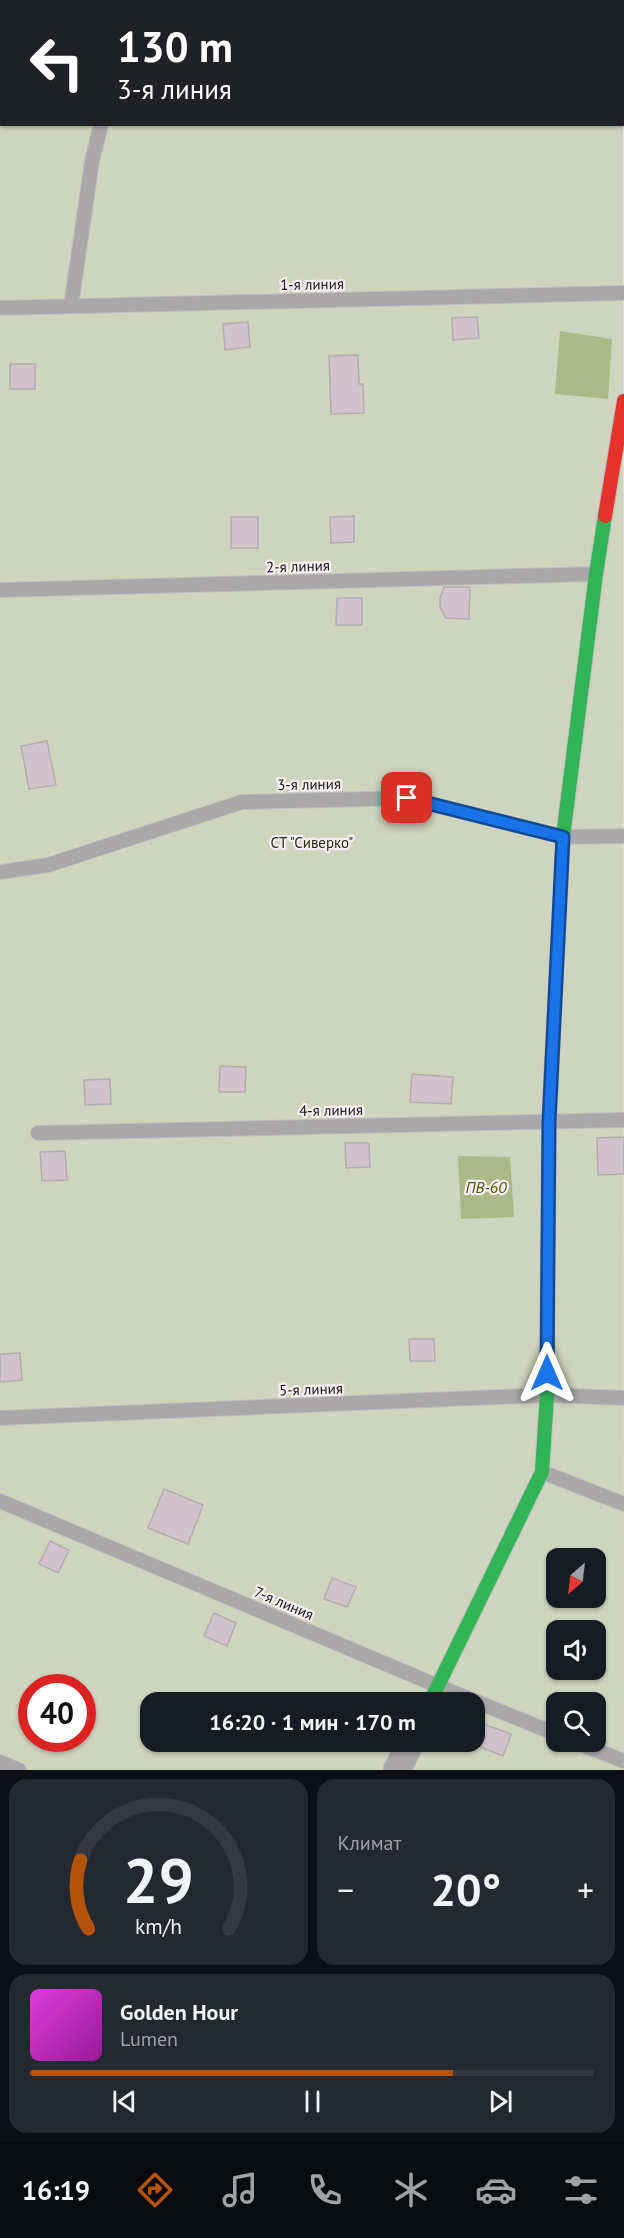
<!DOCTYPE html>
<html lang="ru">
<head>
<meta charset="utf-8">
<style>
  :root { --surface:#171b24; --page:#242831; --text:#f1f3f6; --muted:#9ea1a6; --line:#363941; --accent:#b45309 }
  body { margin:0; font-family:"PT Sans",sans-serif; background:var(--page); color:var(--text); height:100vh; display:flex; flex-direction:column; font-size:22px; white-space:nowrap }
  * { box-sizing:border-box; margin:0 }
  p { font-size:20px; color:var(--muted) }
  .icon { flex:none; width:33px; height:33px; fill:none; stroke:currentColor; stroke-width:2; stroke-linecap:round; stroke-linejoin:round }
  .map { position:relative; height:1770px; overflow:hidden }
  .panel { display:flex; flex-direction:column; gap:9px; padding:9px; background:#0d0f14; flex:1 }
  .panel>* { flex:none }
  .top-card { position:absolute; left:0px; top:0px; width:624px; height:126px; box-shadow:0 2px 4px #0004; background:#202124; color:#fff; overflow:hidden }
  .needle { width:39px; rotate:208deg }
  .controls { position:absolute; left:546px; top:1548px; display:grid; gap:12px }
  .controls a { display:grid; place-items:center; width:60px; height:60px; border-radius:12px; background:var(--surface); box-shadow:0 2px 4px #0004; font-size:30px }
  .speed { position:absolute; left:18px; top:1674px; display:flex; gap:12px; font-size:30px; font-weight:700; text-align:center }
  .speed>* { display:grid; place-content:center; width:78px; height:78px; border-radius:50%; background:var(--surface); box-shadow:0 2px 4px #0004; line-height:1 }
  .speed .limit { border:9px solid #d22; background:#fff; color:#111 }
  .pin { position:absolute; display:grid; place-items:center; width:51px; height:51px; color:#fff; margin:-26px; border-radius:12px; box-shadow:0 3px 9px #0006 }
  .me { position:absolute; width:66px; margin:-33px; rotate:0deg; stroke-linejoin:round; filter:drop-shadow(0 0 4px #0008) }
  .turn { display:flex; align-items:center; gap:21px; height:126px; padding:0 18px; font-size:27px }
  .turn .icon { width:78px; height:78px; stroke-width:2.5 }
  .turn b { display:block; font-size:42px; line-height:51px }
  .big { font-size:45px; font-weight:600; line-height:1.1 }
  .panel .card { flex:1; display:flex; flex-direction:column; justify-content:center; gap:9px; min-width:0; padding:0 21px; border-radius:18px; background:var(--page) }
  .panel .dial { align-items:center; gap:0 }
  .dial svg { height:156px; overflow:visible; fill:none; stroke:var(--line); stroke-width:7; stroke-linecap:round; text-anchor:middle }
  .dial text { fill:var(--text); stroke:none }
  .song { display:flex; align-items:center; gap:18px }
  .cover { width:72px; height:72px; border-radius:9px; background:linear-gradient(135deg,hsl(300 70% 55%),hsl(300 70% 35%)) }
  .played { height:6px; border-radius:3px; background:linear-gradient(90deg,var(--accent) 75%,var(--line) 75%) }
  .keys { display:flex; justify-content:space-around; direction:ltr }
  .heat { display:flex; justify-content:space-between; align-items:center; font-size:33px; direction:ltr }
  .panel .tiles { flex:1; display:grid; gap:9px; grid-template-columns:1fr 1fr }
  .card:last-child { grid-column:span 2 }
  .trip { position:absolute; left:140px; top:1692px; width:345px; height:60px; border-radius:18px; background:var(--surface); box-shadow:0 2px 4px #0004; font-weight:600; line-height:60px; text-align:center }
  .dock { display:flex; height:96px; justify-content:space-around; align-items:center; background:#090b0e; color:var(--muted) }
  .dock .icon { width:42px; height:42px }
  .dock .active { color:var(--accent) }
  .dock b { font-size:27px; color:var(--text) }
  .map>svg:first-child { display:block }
  .green { fill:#cfd4be; fill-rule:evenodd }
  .water { fill:#adb889 }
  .building { fill:#d1c2cb; stroke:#b1adaf; stroke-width:1.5 }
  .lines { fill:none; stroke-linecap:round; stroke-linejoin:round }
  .lane-casing { stroke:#c1bec0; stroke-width:16 }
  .street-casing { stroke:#c1bec0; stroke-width:29 }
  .fast-casing { stroke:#c1bec0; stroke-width:16 }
  .slow-casing { stroke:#c1bec0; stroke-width:16 }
  .jam-casing { stroke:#c1bec0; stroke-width:16 }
  .lane { stroke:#a9a7a8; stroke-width:14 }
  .street { stroke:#a9a7a8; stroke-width:27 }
  .fast { stroke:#30b455; stroke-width:14 }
  .slow { stroke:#ff9f0a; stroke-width:14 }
  .jam { stroke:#e5322d; stroke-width:14 }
  .route-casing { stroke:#114b97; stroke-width:15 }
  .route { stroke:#1a73e8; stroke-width:10 }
  .labels { text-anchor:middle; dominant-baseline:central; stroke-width:4.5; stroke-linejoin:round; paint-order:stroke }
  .street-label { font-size:15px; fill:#191718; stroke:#f6eff2 }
  .park-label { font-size:15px; fill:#252d0f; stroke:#f6eff2 }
  .water-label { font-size:16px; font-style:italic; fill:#485807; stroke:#f6eff2 }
</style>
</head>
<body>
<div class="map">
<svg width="624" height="1770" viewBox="0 0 624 1770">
  <rect width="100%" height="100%" fill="#e7e2e5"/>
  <path class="green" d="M623 96 624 1770H0V108L2 124H622ZM556 1558H596V1598H556ZM556 1630H596V1670H556ZM32 1688H82V1738H32ZM150 1702H474V1742H150ZM556 1702H596V1742H556Z"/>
  <g class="water">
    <polygon points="560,331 612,339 608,399 555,394"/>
    <polygon points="458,1156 510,1157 514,1217 461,1219"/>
  </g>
  <g class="building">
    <polygon points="477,317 479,338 453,340 452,318"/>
    <polygon points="248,322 250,347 225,350 223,324"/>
    <polygon points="358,355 359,384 363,384 364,413 331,414 329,356"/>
    <rect x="10" y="364" width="25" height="25"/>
    <polygon points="354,516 354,542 331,543 330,517"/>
    <rect x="231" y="517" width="27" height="31"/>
    <polygon points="444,587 470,587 469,619 446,618 440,607 440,598"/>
    <polygon points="337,598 362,598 362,625 336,625"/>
    <polygon points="47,741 56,785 29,789 21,746"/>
    <polygon points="220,1066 246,1067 245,1092 219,1092"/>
    <polygon points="412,1074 453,1077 451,1104 410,1102"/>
    <polygon points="110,1079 111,1104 85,1105 84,1080"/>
    <polygon points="624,1137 624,1174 598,1175 597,1138"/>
    <polygon points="345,1143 369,1143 370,1167 346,1168"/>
    <polygon points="65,1151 67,1180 42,1181 40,1152"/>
    <polygon points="409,1339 434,1339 435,1361 410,1361"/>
    <polygon points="20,1353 22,1380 0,1382 0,1354"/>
    <polygon points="164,1489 203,1505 188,1544 148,1528"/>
    <polygon points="50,1541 69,1550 58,1573 39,1564"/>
    <polygon points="332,1578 356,1587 347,1607 324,1599"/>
    <polygon points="214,1613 236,1623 227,1646 204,1636"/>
    <polygon points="483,1724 511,1734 503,1756 475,1745"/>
  </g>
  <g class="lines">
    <defs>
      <g id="lane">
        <polyline points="125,2 125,0"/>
        <polyline points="622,36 624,35"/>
        <polyline points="0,73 2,73"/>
        <polyline points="71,306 92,161 101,124"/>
        <polyline points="0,308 624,293"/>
        <polyline points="0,590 596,574"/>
        <polyline points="0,872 48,865 242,802 407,798 563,837 624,836"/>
        <polyline points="38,1133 624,1120"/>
        <polyline points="0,1418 547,1395 624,1398"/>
        <polyline points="542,1472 624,1504"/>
        <polyline points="0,1501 438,1686 556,1734"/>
        <polyline points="575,1742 624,1761"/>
        <polyline points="0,1762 19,1770"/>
      </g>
      <polyline id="street" points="397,1770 411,1742"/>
      <g id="fast">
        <polyline points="555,999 563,837 596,574 605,516"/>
        <polyline points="430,1702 542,1472 547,1395 548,1235"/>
      </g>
      <polyline id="slow" points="548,1235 549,1122 555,999"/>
      <polyline id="jam" points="605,516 624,401"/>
    </defs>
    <use href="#lane" class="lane-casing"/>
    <use href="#street" class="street-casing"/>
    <use href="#fast" class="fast-casing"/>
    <use href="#slow" class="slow-casing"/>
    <use href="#jam" class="jam-casing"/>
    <use href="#lane" class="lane"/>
    <use href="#street" class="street"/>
    <use href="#fast" class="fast"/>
    <use href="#slow" class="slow"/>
    <use href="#jam" class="jam"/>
  </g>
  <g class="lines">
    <defs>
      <polyline id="route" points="407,798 563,837 549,1122 547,1373"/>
    </defs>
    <use href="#route" class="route-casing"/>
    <use href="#route" class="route"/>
  </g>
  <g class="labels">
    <g class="street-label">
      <text transform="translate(312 284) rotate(-1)">1-я линия</text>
      <text transform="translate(298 566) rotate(-2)">2-я линия</text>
      <text transform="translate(309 784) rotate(-1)">3-я линия</text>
      <text transform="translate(331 1110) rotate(-1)">4-я линия</text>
      <text transform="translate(311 1389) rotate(-2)">5-я линия</text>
      <text transform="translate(284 1603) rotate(23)">7-я линия</text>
    </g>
    <g class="park-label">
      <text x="312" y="842">СТ "Сиверко"</text>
    </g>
    <g class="water-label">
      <text x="486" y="1187">ПВ-60</text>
    </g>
  </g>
</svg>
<div class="controls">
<a><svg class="needle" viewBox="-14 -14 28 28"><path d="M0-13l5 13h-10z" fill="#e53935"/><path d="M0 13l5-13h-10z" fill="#9ea1a6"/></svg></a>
<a><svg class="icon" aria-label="sound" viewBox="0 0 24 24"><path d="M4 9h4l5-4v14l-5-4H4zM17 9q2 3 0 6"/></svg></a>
<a><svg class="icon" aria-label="search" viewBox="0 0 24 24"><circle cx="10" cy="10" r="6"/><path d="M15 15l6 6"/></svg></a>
</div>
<div class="speed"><div class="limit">40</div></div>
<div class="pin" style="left:407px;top:798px;background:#d93025"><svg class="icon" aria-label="arrive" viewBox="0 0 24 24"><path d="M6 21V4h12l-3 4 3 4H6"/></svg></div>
<svg class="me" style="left:547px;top:1373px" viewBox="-20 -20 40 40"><path d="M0-17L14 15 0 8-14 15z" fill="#1a73e8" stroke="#fff" stroke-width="4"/></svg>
<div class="trip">16:20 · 1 мин · 170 m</div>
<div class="top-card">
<div class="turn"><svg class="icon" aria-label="left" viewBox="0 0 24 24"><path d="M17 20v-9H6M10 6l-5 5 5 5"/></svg><div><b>130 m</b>3-я линия</div></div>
</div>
</div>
<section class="panel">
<div class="tiles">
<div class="card dial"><svg viewBox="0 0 100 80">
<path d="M14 69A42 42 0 1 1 86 69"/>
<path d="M14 69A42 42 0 0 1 10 34" stroke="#b45309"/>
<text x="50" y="56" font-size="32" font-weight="700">29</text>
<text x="50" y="72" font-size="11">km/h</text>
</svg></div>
<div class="card"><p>Климат</p>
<div class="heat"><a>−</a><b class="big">20°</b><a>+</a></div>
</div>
<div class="card">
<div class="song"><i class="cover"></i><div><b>Golden Hour</b><p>Lumen</p></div></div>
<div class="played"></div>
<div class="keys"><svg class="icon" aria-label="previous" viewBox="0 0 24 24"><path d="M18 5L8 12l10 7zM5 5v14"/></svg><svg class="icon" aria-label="pause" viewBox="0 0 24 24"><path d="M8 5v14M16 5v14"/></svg><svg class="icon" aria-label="next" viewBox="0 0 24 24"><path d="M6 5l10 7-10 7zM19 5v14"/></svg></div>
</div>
</div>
</section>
<nav class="dock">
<b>16:19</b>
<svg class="icon active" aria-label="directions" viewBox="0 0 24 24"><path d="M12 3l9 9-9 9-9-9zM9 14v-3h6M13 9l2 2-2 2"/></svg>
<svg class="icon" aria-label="music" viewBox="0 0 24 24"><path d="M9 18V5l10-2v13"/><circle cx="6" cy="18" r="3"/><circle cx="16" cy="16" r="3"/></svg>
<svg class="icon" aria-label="phone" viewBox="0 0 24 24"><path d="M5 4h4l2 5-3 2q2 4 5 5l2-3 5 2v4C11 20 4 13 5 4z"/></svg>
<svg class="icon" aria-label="climate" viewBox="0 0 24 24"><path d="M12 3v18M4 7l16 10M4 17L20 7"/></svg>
<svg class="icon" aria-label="car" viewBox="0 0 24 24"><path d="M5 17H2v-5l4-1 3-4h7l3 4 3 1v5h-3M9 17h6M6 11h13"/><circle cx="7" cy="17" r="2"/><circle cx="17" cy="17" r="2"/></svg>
<svg class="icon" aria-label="filters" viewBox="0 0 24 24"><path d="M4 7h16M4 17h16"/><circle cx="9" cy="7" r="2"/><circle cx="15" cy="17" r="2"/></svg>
</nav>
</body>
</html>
